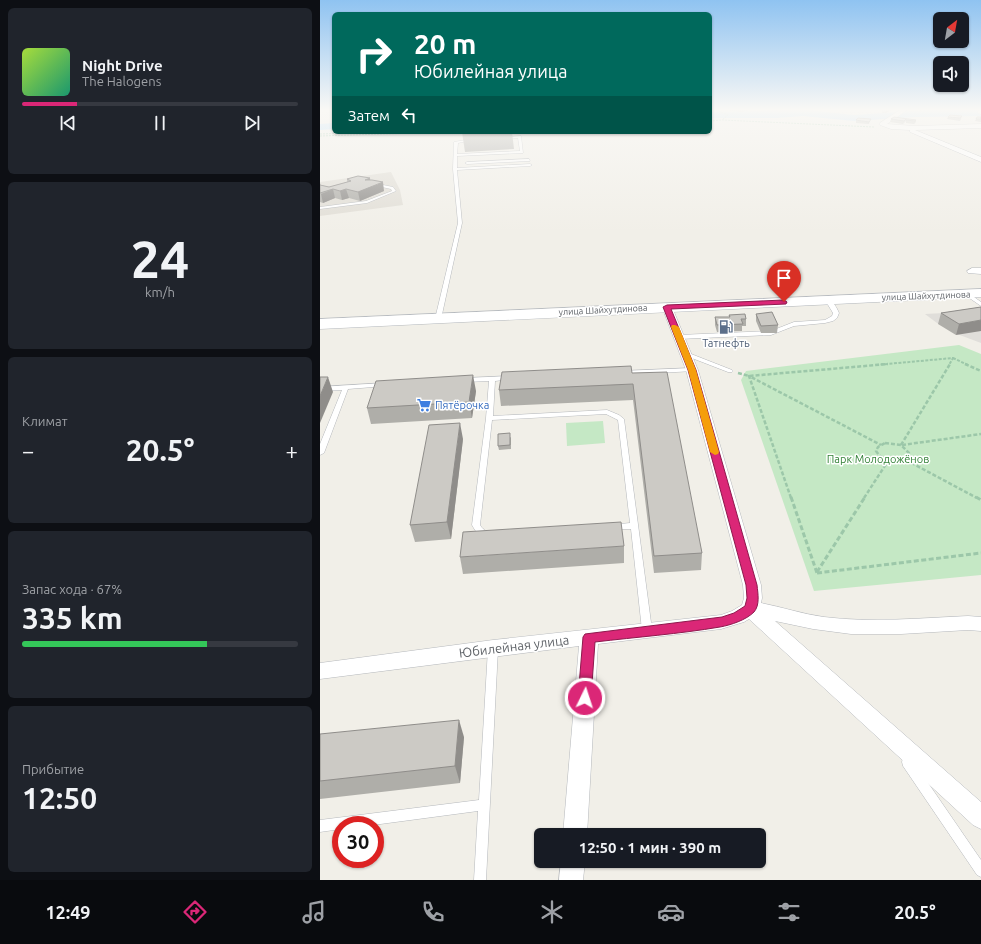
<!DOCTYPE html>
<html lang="ru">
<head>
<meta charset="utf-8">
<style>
  :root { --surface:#171b24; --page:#20242c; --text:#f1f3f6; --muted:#9ea1a6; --line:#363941; --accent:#db2777 }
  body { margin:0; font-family:Ubuntu,sans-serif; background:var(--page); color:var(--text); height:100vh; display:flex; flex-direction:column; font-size:15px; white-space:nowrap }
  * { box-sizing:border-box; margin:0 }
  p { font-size:13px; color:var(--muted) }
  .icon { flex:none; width:22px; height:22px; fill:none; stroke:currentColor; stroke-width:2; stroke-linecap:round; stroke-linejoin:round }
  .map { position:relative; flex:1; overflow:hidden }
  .drawer { display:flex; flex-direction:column; gap:8px; padding:8px; background:#0d0f14; width:320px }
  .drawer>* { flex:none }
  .hud { position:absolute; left:12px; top:12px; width:380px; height:122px; border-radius:6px; box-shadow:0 1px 3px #0004; background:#00695c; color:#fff; overflow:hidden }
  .needle { width:26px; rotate:31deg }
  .tools { position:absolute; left:613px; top:12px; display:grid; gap:8px }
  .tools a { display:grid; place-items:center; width:36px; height:36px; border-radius:6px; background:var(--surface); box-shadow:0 1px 3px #0004; font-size:20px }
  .speed { position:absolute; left:12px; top:816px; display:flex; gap:8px; font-size:20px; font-weight:700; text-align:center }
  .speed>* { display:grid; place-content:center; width:52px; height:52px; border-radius:50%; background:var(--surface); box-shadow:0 1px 3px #0004; line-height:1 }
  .speed .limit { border:6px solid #d22; background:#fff; color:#111 }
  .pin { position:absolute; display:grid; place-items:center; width:34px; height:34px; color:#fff; margin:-41px -17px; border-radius:50% 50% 50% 0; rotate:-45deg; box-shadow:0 0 4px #0007 }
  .pin .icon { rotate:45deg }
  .me { position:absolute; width:44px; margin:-22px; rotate:4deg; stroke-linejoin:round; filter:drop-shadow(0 0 3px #0008) }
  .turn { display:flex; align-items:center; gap:14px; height:84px; padding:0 16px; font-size:18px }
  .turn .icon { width:52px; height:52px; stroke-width:2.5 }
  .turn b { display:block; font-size:28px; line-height:34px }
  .then { display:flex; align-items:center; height:38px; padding:0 16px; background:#0003; gap:8px; font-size:15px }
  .big { font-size:30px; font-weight:700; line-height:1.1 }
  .drawer .tile { flex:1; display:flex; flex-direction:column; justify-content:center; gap:6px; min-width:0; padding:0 14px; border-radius:6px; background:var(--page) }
  .drawer .dial { align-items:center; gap:0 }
  .dial b { font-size:52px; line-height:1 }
  .song { display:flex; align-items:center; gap:12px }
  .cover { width:48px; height:48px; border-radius:6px; background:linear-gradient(135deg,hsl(80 70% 55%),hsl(160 70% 35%)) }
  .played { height:4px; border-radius:2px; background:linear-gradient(90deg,var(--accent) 20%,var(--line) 20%) }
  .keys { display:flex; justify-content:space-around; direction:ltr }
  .heat { display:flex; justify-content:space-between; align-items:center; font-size:22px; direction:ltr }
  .charge { height:6px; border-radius:3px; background:linear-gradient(90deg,#34c759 67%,var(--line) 0) }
  .trip { position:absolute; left:214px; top:828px; width:232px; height:40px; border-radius:6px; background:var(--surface); box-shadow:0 1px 3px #0004; font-weight:700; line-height:40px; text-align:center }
  .dock { display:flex; height:64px; justify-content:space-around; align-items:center; background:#090b0e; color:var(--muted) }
  .dock .icon { width:28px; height:28px }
  .dock .on { color:var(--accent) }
  .dock b { font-size:18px; color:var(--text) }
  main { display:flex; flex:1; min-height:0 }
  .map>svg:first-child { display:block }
  .industrial { fill:#e0deda }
  .education { fill:#e1ded6 }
  .green { fill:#c5e8c5 }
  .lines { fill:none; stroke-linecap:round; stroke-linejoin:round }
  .river { fill:#aadaff; fill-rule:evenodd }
  .service-casing { stroke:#b5b8bc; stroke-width:1 }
  .minor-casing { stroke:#b5b8bc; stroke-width:1 }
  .secondary-casing { stroke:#b6babf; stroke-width:1 }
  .path-far3 { stroke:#9cc7a9; stroke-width:1; stroke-dasharray:2 1; stroke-linecap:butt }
  .path-far2 { stroke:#9cc7a9; stroke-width:2; stroke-dasharray:3 1.5; stroke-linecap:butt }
  .path-far1 { stroke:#9cc7a9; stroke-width:2.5; stroke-dasharray:4 2; stroke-linecap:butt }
  .path { stroke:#9cc7a9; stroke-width:3; stroke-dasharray:5 2.5; stroke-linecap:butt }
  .service { fill:#fff; fill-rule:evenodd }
  .minor { fill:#fff; fill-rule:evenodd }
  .secondary { fill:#fff; fill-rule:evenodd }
  .wall { fill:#afaea9 }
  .shaded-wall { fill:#8f8d8a }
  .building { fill:#cccac5; stroke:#8f8d8a }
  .route { fill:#db2777; stroke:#8e194d }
  .slow { fill:#f59e0b }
  .labels { text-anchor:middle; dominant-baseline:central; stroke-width:3; stroke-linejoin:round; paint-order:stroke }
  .far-street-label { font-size:9px; fill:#5f6368; stroke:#fff }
  .service-label { font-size:11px; fill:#4e5e75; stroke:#fff }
  .shop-label { font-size:11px; fill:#366cbe; stroke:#fff; text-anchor:start }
  .park-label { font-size:11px; fill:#348238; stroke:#fff }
  .near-street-label { font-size:13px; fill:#5f6368; stroke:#fff }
</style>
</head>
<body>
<main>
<section class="drawer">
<div class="tile">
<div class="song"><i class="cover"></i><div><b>Night Drive</b><p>The Halogens</p></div></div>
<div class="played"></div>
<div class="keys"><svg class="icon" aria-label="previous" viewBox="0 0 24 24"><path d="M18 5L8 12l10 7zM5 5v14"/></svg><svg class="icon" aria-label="pause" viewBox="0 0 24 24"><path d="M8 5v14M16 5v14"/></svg><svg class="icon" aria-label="next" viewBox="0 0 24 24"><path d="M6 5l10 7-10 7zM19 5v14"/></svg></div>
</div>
<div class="tile dial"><b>24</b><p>km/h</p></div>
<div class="tile"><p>Климат</p>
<div class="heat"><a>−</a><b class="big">20.5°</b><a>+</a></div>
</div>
<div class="tile"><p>Запас хода · 67%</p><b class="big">335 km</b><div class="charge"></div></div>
<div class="tile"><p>Прибытие</p><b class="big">12:50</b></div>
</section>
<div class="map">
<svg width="661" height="880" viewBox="0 0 661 880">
  <rect width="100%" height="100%" fill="#f1efe8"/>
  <polygon class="industrial" points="661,311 661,343 637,334 617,323 605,314"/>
  <polygon class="education" points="71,172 80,190 83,205 0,216 0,182"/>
  <g class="green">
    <polygon points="639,345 661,354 661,575 494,591 421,380 426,371"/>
    <polygon points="283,421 285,443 247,446 246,423"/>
  </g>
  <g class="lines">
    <g class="river">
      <polygon points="486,110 534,115 594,111 661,110 661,116 594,117 534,121 483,116 456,118 390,118 390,112"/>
      <polygon points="14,123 14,129 0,130 0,124"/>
    </g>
    <defs>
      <g id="service">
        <polygon points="201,136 203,153 137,156 137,168 210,164 212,165 210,166 137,170 142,223 121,319 120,320 116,320 115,319 138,223 133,169 134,142 151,139 153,140 138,143 137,154 200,151 198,138 184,139 182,138"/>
        <polygon points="209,159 210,161 147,164 145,163 147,162"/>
        <polygon points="53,183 73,187 76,191 47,203 0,209 0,207 46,201 72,191 71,189 53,185"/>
        <polygon points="647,292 661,302 661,306 645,295 644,294"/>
        <path d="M508 298C513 301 517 308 519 313L517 318 513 321 505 323 474 326 451 335 359 339 356 337 359 335 451 331 474 322 505 320 512 316 513 313 505 300Z"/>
        <polygon points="366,352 412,370 413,371 412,372 408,372 364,355 364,353"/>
        <polygon points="372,368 374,369 375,370 374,371 302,375 299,373 302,371"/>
        <path d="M190 376 192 377 193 378 192 379 175 381 173 416 287 410 299 415 304 419 332 630 330 633 327 634 324 633 322 630 311 529H290L289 527 290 525 310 523 298 420 286 414 172 420 160 525C164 532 168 530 171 535L170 537C160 539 156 532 152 525L166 418 169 381 146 382 143 380 146 378Z"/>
        <polygon points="64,383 67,385 66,386 28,389 4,453 0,455 0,444 22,390 0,391 0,387"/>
        <polygon points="173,645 176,646 178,649 166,880 154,880 158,811 53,825 21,825 21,829 0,832 0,820 159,800 168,649 170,646"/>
        <polygon points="587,757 591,758 661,860 661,877 657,875 583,766 582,762 583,758"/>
      </g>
      <g id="minor">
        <polygon points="580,110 587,110 567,124 594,126 661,124 661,128 595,130 661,157 661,162 590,132 590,130 571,129 560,125 560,123"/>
        <polygon points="661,110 661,114 658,113 658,111"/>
        <polygon points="652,268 661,268 661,274 648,273 647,271"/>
        <path d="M347 304 352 307 378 370 441 585 442 598 441 603C462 607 482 614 504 617 552 623 600 618 648 616L661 617V631L648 630 581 634H531L493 629 455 621 661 802V829L653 825 429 619 424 622 401 629 278 644 267 835H243L259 646 0 679V663L173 640 401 615 412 611 422 605 424 598 423 585 366 370 342 307Z"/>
        <polygon points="241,861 265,861 263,880 239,880"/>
      </g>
      <polygon id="secondary" points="661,289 661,297 0,329 0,319"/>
    </defs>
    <use href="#service" class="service-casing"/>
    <use href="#minor" class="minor-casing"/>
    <use href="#secondary" class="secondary-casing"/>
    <g class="path-far3">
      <polyline points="396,110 408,115 402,120 554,127"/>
      <polyline points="390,121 402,120"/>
      <polyline points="0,134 62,132"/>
      <polyline points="0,136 125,132"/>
    </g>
    <g class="path-far2">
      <polyline points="633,358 648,365"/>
      <polyline points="556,365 633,358 629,365"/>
    </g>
    <g class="path-far1">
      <polyline points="645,364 661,371"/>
      <polyline points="418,373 429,376 568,364"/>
      <path d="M565 443 581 445 589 453V457C579 467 563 462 556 451L558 447Z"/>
      <polyline points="581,445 630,364"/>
      <polyline points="582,445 661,434"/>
      <polyline points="586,460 657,498"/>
      <polyline points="471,498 429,376 561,445"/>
      <polyline points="544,498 568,461"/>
    </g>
    <g class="path">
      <polyline points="471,497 497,573"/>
      <polyline points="656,497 661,500"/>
      <polyline points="497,572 545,497"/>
      <polyline points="497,573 661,553"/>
    </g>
    <use href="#service" class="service"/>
    <use href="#minor" class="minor"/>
    <use href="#secondary" class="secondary"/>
  </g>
  <g class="wall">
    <polygon points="408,110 427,110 423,112"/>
    <polygon points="562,110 571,110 565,113 562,113"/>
    <polygon points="642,116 641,119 640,121 627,119 628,117"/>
    <polygon points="574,117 596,120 596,122 594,124 586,123 586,121 583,124 570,122 571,119"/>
    <polygon points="657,117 661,117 661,122 655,121"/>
    <polygon points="536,120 550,121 549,124 536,123"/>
    <polygon points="142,132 192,132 194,149 145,152"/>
    <polygon points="27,179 50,180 64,191 40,201 29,198 22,200 15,198 3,203 0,202 0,183 1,185 9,187 27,182"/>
    <polygon points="661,307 636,335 618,324 621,313"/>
    <polygon points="436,314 458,325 457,333 441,333 436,321"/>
    <polygon points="409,315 426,319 426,326 422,326 422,331 397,332 395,325 395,317 409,317"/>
    <polygon points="312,373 382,553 381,570 334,573 313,400 181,406 179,390"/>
    <polygon points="156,391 152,418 51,424 47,408"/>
    <polygon points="191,437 191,449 179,450 178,446"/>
    <polygon points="143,439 131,539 95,542 90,525"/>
    <polygon points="304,546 304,563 143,574 140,557"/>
    <polygon points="0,734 144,737 140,783 0,799"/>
  </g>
  <g class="shaded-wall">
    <polygon points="567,110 571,110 565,113 566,111"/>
    <polygon points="50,178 51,187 63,182 64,191 40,201 38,192 45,180"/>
    <polygon points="13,189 15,198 3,203 1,194"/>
    <polygon points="26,189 29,198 22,200 20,191"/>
    <polygon points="661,320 661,331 636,335 639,324"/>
    <polygon points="153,375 156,391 152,418 149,402"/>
    <polygon points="8,377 13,392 0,423 0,396"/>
    <polygon points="140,423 143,439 131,539 127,522"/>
    <polygon points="139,720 144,737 140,783 135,766"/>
  </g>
  <g class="building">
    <polygon points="630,115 642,116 640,118 628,117"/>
    <polygon points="574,117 596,120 595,121 586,120 586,119 584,121 571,119"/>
    <polygon points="657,117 661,117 661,119 656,119"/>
    <polygon points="538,118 551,119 549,122 536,120"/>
    <polygon points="38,176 50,178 45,180 52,180 63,182 38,192 26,189 20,191 13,189 0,193 0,185 9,187 31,181 27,179"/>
    <polygon points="661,307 661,320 639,324 621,313"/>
    <polygon points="452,312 458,325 441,326 436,314"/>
    <polygon points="425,314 426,319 421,319 423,324 397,325 395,317 410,317 409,315"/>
    <polygon points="311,366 312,373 347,372 382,553 334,556 313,384 179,390 182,372"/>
    <polygon points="153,375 149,402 47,408 56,381"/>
    <polygon points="0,377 8,377 0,396"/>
    <polygon points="140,423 127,522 90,525 109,425"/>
    <polygon points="190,433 190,445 178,446 178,434"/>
    <polygon points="301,522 304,546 140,557 143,532"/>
    <polygon points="139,720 135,766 0,781 0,734"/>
  </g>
  <linearGradient id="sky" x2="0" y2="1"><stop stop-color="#8fc3f1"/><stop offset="0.47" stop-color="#f9f8f5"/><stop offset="1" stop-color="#f9f8f5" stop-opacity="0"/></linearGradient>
  <rect width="661" height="233" fill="url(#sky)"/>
  <path class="route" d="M464 300 467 302 466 304 351 309 376 370 437 585C438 594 440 605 434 612 426 620 411 625 400 627 359 634 317 637 275 642L271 698 269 702 265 704 260 702 258 698 263 637 265 634 402 617 414 613 425 606 427 598 426 585 368 370 343 307 347 305Z"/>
  <polygon class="slow" points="352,325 355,325 359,327 376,370 399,452 398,454 395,455 390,452 368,370 351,327"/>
  <defs>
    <symbol id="fuel-bare" viewBox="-9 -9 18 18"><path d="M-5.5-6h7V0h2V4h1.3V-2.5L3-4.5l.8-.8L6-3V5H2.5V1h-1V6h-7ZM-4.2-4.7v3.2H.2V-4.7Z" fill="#5c6f8a" stroke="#fff" stroke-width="2.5" paint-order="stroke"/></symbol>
    <symbol id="supermarket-bare" viewBox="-9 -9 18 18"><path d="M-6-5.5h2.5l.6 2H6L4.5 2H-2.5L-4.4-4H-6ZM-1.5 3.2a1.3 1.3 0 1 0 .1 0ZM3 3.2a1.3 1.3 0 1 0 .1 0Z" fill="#3f7fe0" stroke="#fff" stroke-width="2.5" paint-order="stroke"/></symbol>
  </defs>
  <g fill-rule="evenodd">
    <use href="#fuel-bare" x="396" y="317" width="20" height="20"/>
    <use href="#supermarket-bare" x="94" y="395" width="20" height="20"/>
  </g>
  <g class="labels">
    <g class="far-street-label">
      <text transform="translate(606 296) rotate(-2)">улица Шайхутдинова</text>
      <text transform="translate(283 310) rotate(-3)">улица Шайхутдинова</text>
    </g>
    <g class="service-label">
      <text x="406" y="343">Татнефть</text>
    </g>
    <g class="shop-label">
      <text x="115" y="405">Пятёрочка</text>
    </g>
    <g class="park-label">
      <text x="558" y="459">Парк Молодожёнов</text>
    </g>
    <g class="near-street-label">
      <text transform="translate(194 646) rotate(-7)">Юбилейная улица</text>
    </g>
  </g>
</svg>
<div class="tools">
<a><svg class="needle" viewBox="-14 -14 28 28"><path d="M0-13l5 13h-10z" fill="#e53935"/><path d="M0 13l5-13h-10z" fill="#9ea1a6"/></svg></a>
<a><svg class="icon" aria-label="sound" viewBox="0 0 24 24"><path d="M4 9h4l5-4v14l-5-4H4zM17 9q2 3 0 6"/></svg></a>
</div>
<div class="speed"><div class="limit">30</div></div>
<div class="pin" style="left:464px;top:302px;background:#d93025"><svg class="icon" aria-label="arrive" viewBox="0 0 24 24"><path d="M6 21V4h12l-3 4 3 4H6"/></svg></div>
<svg class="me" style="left:265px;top:698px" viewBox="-20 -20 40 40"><circle r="17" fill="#db2777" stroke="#fff" stroke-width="3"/><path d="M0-11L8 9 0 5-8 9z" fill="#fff"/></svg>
<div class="trip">12:50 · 1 мин · 390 m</div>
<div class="hud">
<div class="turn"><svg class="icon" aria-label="right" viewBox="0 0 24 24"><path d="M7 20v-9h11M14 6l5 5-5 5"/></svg><div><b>20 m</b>Юбилейная улица</div></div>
<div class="then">Затем<svg class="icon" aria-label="left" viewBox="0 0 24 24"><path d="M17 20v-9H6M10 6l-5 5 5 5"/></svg></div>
</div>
</div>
</main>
<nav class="dock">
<b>12:49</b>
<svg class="icon on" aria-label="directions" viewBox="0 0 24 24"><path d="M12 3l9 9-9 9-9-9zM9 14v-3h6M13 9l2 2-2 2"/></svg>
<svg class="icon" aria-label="music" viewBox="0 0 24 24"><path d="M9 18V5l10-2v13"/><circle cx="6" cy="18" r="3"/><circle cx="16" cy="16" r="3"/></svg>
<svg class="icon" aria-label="phone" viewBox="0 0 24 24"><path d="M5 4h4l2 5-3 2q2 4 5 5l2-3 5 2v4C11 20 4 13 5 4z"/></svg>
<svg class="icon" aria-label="climate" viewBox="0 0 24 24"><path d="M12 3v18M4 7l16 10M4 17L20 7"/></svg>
<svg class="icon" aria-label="car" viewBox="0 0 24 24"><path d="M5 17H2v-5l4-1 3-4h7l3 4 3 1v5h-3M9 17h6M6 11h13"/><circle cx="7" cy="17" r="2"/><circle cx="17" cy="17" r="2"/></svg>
<svg class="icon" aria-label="filters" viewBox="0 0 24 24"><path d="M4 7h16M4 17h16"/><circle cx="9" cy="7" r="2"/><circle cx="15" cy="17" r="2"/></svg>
<b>20.5°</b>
</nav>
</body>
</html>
